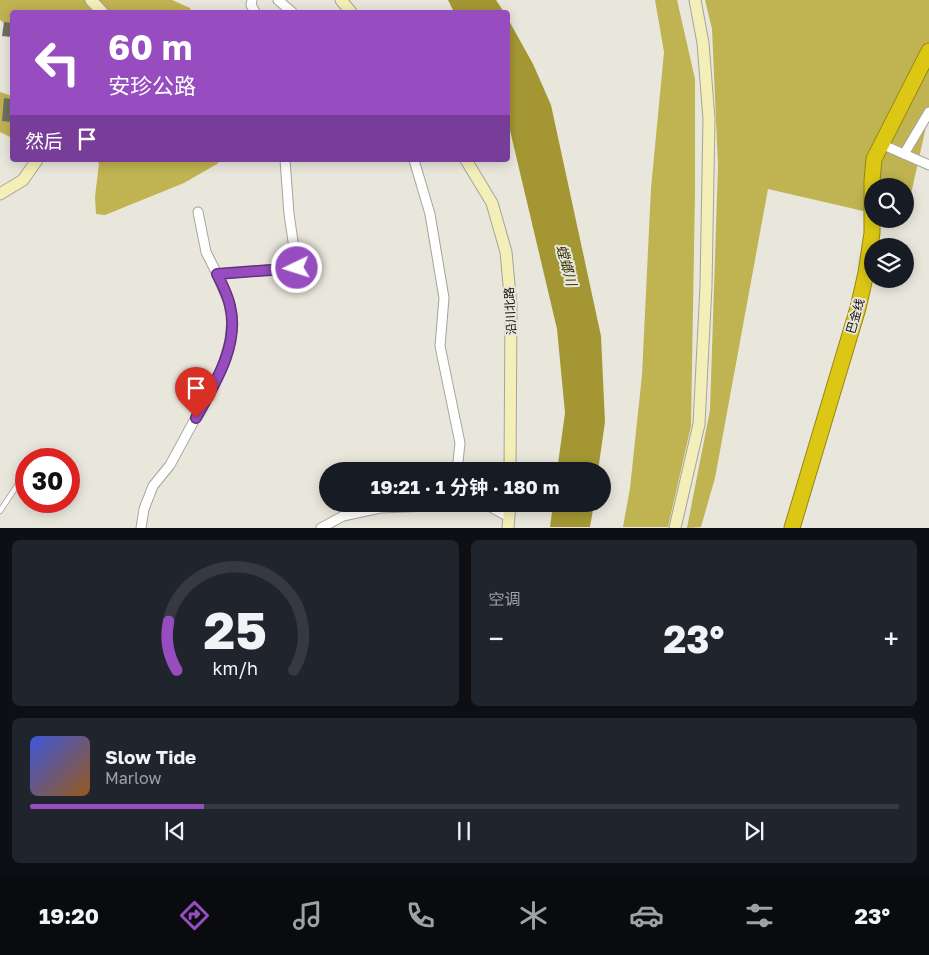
<!DOCTYPE html>
<html lang="zh">
<head>
<meta charset="utf-8">
<style>
  :root { --surface:#171b24; --page:#20242c; --text:#f1f3f6; --muted:#9ea1a6; --line:#363941; --accent:#974dbf }
  body { margin:0; font-family:"Golos Text","Noto Sans SC",sans-serif; background:var(--page); color:var(--text); height:100vh; display:flex; flex-direction:column; font-size:19px; white-space:nowrap }
  * { box-sizing:border-box; margin:0 }
  p { font-size:16px; color:var(--muted) }
  .icon { flex:none; width:28px; height:28px; fill:none; stroke:currentColor; stroke-width:2; stroke-linecap:round; stroke-linejoin:round }
  .map { position:relative; height:528px; overflow:hidden }
  .details { display:flex; flex-direction:column; gap:12px; padding:12px; background:#0d0f14; flex:1 }
  .details>* { flex:none }
  .top-card { position:absolute; left:10px; top:10px; width:500px; height:152px; border-radius:5px; box-shadow:0 2px 12px #0003; background:#974dbf; color:#fff; overflow:hidden }
  .controls { position:absolute; left:864px; top:178px; display:grid; gap:10px }
  .controls a { display:grid; place-items:center; width:50px; height:50px; border-radius:50%; background:var(--surface); box-shadow:0 2px 12px #0003; font-size:25px }
  .speed { position:absolute; left:15px; top:448px; display:flex; gap:10px; font-size:25px; font-weight:700; text-align:center }
  .speed>* { display:grid; place-content:center; width:65px; height:65px; border-radius:50%; background:var(--surface); box-shadow:0 2px 12px #0003; line-height:1 }
  .speed .limit { border:8px solid #d22; background:#fff; color:#111 }
  .pin { position:absolute; display:grid; place-items:center; width:42px; height:42px; color:#fff; margin:-51px -21px; border-radius:50% 50% 50% 0; rotate:-45deg; box-shadow:0 0 5px #0007 }
  .pin .icon { rotate:45deg }
  .me { position:absolute; width:55px; margin:-28px; rotate:266deg; stroke-linejoin:round; filter:drop-shadow(0 0 4px #0008) }
  .turn { display:flex; align-items:center; gap:18px; height:105px; padding:0 15px; font-size:22px }
  .turn .icon { width:65px; height:65px; stroke-width:2.5 }
  .turn b { display:block; font-size:35px; line-height:42px }
  .then { display:flex; align-items:center; height:48px; padding:0 15px; background:#0003; gap:10px; font-size:19px }
  .big { font-size:38px; font-weight:700; line-height:1.1 }
  .details .card { flex:1; display:flex; flex-direction:column; justify-content:center; gap:8px; min-width:0; padding:0 18px; border-radius:8px; background:var(--page) }
  .details .dial { align-items:center; gap:0 }
  .dial svg { height:130px; overflow:visible; fill:none; stroke:var(--line); stroke-width:7; stroke-linecap:round; text-anchor:middle }
  .dial text { fill:var(--text); stroke:none }
  .song { display:flex; align-items:center; gap:15px }
  .cover { width:60px; height:60px; border-radius:8px; background:linear-gradient(135deg,hsl(230 70% 55%),hsl(30 70% 35%)) }
  .played { height:5px; border-radius:2px; background:linear-gradient(90deg,var(--accent) 20%,var(--line) 20%) }
  .keys { display:flex; justify-content:space-around; direction:ltr }
  .heat { display:flex; justify-content:space-between; align-items:center; font-size:28px; direction:ltr }
  .details .tiles { flex:1; display:grid; gap:12px; grid-template-columns:1fr 1fr }
  .card:last-child { grid-column:span 2 }
  .trip { position:absolute; left:319px; top:462px; width:292px; height:50px; border-radius:25px; background:var(--surface); box-shadow:0 2px 12px #0003; font-weight:700; line-height:50px; text-align:center }
  .tab-bar { display:flex; height:80px; justify-content:space-around; align-items:center; background:#090b0e; color:var(--muted) }
  .tab-bar .icon { width:35px; height:35px }
  .tab-bar .selected { color:var(--accent) }
  .tab-bar b { font-size:22px; color:var(--text) }
  .map>svg:first-child { display:block }
  .forest { fill:#c0b352 }
  .water { fill:#a49733 }
  .building { fill:#706f64 }
  .lines { fill:none; stroke-linecap:round; stroke-linejoin:round }
  .lane-casing { stroke:#a5a499; stroke-width:6 }
  .street-casing { stroke:#a5a499; stroke-width:11 }
  .secondary-casing { stroke:#a5a499; stroke-width:13 }
  .highway-casing { stroke:#958711; stroke-width:17 }
  .lane { stroke:#fff; stroke-width:4.5 }
  .street { stroke:#fff; stroke-width:9 }
  .secondary { stroke:#f4eeb8; stroke-width:11 }
  .highway { stroke:#dcc814; stroke-width:15 }
  .route-casing { stroke:#62327c; stroke-width:12 }
  .route { stroke:#974dbf; stroke-width:9 }
  .labels { text-anchor:middle; dominant-baseline:central; stroke-width:4; stroke-linejoin:round; paint-order:stroke }
  .street-label { font-size:12px; fill:#100f0b; stroke:#e9e7dc }
  .water-label { font-size:14px; font-style:italic; fill:#393409; stroke:#e9e7dc }
</style>
</head>
<body>
<div class="map">
<svg width="929" height="528" viewBox="0 0 929 528">
  <rect width="100%" height="100%" fill="#e9e7dc"/>
  <g class="forest">
    <polygon points="0,0 172,0 190,8 191,12 12,12 12,29 0,20"/>
    <polygon points="655,0 677,0 695,79 695,192 691,426 668,527 623,527 630,488 642,375 651,188 664,52"/>
    <polygon points="705,0 929,0 929,113 905,221 896,219 905,219 905,186 872,186 872,213 768,189 715,478 701,527 687,528 710,410 718,166 712,29"/>
    <polygon points="0,92 12,96 12,138 0,132"/>
    <polygon points="96,160 220,160 217,164 184,183 105,215 96,214 95,197 99,163"/>
  </g>
  <g class="water">
    <polygon points="448,0 496,0 504,12 454,12"/>
    <polygon points="508,19 533,64 551,105 601,336 605,422 598,471 557,471 565,413 557,329 508,122"/>
    <polygon points="553,504 594,504 590,527 550,527"/>
  </g>
  <g class="building">
    <polygon points="4,22 12,23 12,37 2,36"/>
    <polygon points="4,98 12,99 12,122 2,121"/>
  </g>
  <g class="lines">
    <defs>
      <polyline id="lane" points="0,511 24,475"/>
      <g id="street">
        <polyline points="252,0 251,5 255,12"/>
        <polyline points="278,0 292,12"/>
        <polyline points="881,144 929,165"/>
        <polyline points="904,154 929,112"/>
        <polyline points="414,160 430,214 444,298 440,346 460,443 457,471"/>
        <polyline points="217,274 297,268 289,214 285,160"/>
        <polyline points="485,504 509,517"/>
        <polyline points="141,528 144,509 153,486 170,465 221,371 230,342 232,318 230,305 217,274 206,252 198,212"/>
        <polyline points="321,528 343,516 380,508 431,506 436,504"/>
      </g>
      <g id="secondary">
        <polyline points="91,0 102,12"/>
        <polyline points="341,0 351,12"/>
        <polyline points="466,160 492,203 506,252 511,306 510,471"/>
        <polyline points="0,194 23,180 37,160"/>
        <polyline points="508,528 510,504"/>
        <polyline points="675,528 699,424 706,286 709,119 703,43 695,0"/>
      </g>
      <polyline id="highway" points="792,528 858,308 866,273 872,233 872,181 874,159 929,51"/>
    </defs>
    <use href="#lane" class="lane-casing"/>
    <use href="#street" class="street-casing"/>
    <use href="#secondary" class="secondary-casing"/>
    <use href="#highway" class="highway-casing"/>
    <use href="#lane" class="lane"/>
    <use href="#street" class="street"/>
    <use href="#secondary" class="secondary"/>
    <use href="#highway" class="highway"/>
  </g>
  <g class="lines">
    <defs>
      <path id="route" d="M196 418C214 385 240 345 230 306 228 295 222 284 217 274L297 268"/>
    </defs>
    <use href="#route" class="route-casing"/>
    <use href="#route" class="route"/>
  </g>
  <g class="labels">
    <g class="street-label">
      <text transform="translate(510 311) rotate(-93)">沿川北路</text>
      <text transform="translate(855 316) rotate(-74)">巴金线</text>
    </g>
    <g class="water-label">
      <text transform="translate(567 265) rotate(75)">螳螂川</text>
    </g>
  </g>
</svg>
<div class="controls">
<a><svg class="icon" aria-label="search" viewBox="0 0 24 24"><circle cx="10" cy="10" r="6"/><path d="M15 15l6 6"/></svg></a>
<a><svg class="icon" aria-label="layers" viewBox="0 0 24 24"><path d="M12 4l9 5-9 5-9-5zM3 14l9 5 9-5"/></svg></a>
</div>
<div class="speed"><div class="limit">30</div></div>
<div class="pin" style="left:196px;top:418px;background:#d93025"><svg class="icon" aria-label="arrive" viewBox="0 0 24 24"><path d="M6 21V4h12l-3 4 3 4H6"/></svg></div>
<svg class="me" style="left:297px;top:268px" viewBox="-20 -20 40 40"><circle r="17" fill="#974dbf" stroke="#fff" stroke-width="3"/><path d="M0-11L8 9 0 5-8 9z" fill="#fff"/></svg>
<div class="trip">19:21 · 1 分钟 · 180 m</div>
<div class="top-card">
<div class="turn"><svg class="icon" aria-label="left" viewBox="0 0 24 24"><path d="M17 20v-9H6M10 6l-5 5 5 5"/></svg><div><b>60 m</b>安珍公路</div></div>
<div class="then">然后<svg class="icon" aria-label="arrive" viewBox="0 0 24 24"><path d="M6 21V4h12l-3 4 3 4H6"/></svg></div>
</div>
</div>
<section class="details">
<div class="tiles">
<div class="card dial"><svg viewBox="0 0 100 80">
<path d="M14 69A42 42 0 1 1 86 69"/>
<path d="M14 69A42 42 0 0 1 9 39" stroke="#974dbf"/>
<text x="50" y="56" font-size="32" font-weight="700">25</text>
<text x="50" y="72" font-size="11">km/h</text>
</svg></div>
<div class="card"><p>空调</p>
<div class="heat"><a>−</a><b class="big">23°</b><a>+</a></div>
</div>
<div class="card">
<div class="song"><i class="cover"></i><div><b>Slow Tide</b><p>Marlow</p></div></div>
<div class="played"></div>
<div class="keys"><svg class="icon" aria-label="previous" viewBox="0 0 24 24"><path d="M18 5L8 12l10 7zM5 5v14"/></svg><svg class="icon" aria-label="pause" viewBox="0 0 24 24"><path d="M8 5v14M16 5v14"/></svg><svg class="icon" aria-label="next" viewBox="0 0 24 24"><path d="M6 5l10 7-10 7zM19 5v14"/></svg></div>
</div>
</div>
</section>
<nav class="tab-bar">
<b>19:20</b>
<svg class="icon selected" aria-label="directions" viewBox="0 0 24 24"><path d="M12 3l9 9-9 9-9-9zM9 14v-3h6M13 9l2 2-2 2"/></svg>
<svg class="icon" aria-label="music" viewBox="0 0 24 24"><path d="M9 18V5l10-2v13"/><circle cx="6" cy="18" r="3"/><circle cx="16" cy="16" r="3"/></svg>
<svg class="icon" aria-label="phone" viewBox="0 0 24 24"><path d="M5 4h4l2 5-3 2q2 4 5 5l2-3 5 2v4C11 20 4 13 5 4z"/></svg>
<svg class="icon" aria-label="climate" viewBox="0 0 24 24"><path d="M12 3v18M4 7l16 10M4 17L20 7"/></svg>
<svg class="icon" aria-label="car" viewBox="0 0 24 24"><path d="M5 17H2v-5l4-1 3-4h7l3 4 3 1v5h-3M9 17h6M6 11h13"/><circle cx="7" cy="17" r="2"/><circle cx="17" cy="17" r="2"/></svg>
<svg class="icon" aria-label="filters" viewBox="0 0 24 24"><path d="M4 7h16M4 17h16"/><circle cx="9" cy="7" r="2"/><circle cx="15" cy="17" r="2"/></svg>
<b>23°</b>
</nav>
</body>
</html>
